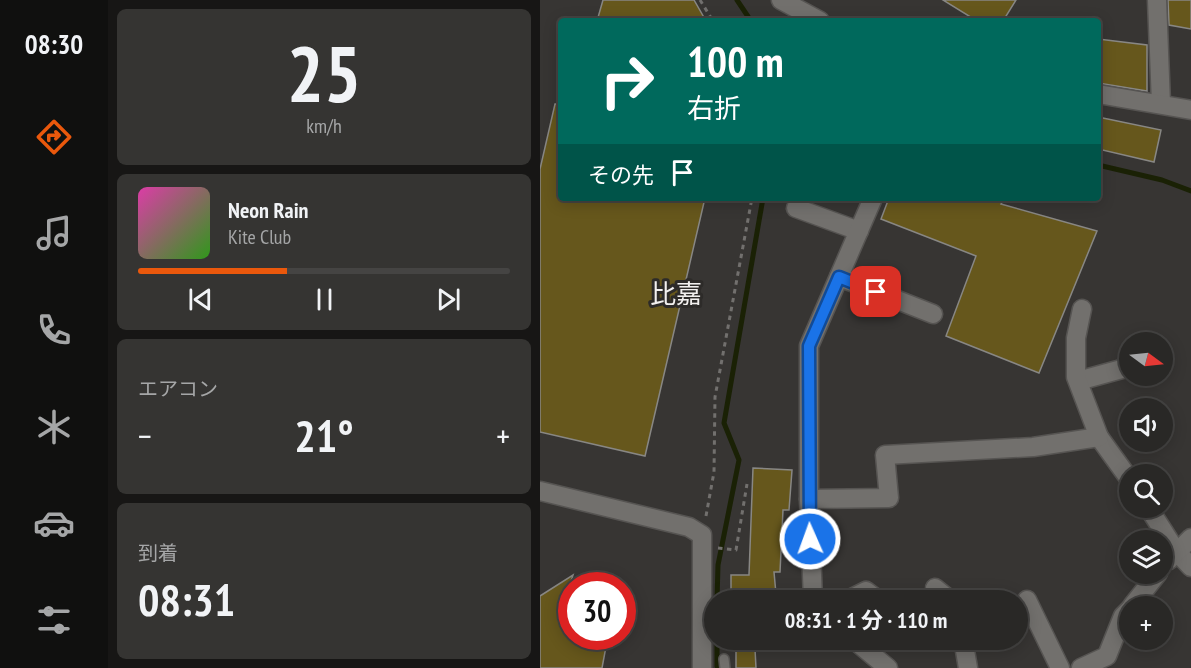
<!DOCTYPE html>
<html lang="ja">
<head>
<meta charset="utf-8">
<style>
  :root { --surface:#292826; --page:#353432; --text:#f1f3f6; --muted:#a5a6a7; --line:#454443; --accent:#ea580c }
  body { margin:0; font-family:"PT Sans Narrow","Noto Sans JP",sans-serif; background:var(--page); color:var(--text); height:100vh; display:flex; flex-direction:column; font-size:22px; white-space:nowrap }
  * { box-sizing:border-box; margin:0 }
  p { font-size:20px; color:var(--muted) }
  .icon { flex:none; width:33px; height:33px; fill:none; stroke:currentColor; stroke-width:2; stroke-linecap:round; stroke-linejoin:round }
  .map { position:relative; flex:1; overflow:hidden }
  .sheet { display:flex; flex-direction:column; gap:9px; padding:9px; background:#171615; width:432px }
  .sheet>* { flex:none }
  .top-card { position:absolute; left:18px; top:18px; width:543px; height:183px; border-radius:6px; box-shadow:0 3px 15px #0003,0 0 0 2px var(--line); background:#00695c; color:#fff; overflow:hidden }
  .needle { width:39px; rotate:105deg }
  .fabs { position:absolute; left:579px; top:332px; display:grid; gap:12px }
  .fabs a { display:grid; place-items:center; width:54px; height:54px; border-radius:50%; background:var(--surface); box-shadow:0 3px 15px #0003,0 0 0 2px var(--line); font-size:30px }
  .speed { position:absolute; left:18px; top:572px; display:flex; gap:12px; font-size:30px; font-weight:700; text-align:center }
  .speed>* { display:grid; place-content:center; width:78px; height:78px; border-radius:50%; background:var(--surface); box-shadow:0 3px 15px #0003,0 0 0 2px var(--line); line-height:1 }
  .speed .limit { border:9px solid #d22; background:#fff; color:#111 }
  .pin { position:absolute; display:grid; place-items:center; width:51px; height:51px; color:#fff; margin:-26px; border-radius:12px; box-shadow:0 3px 9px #0006 }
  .me { position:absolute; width:66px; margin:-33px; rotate:358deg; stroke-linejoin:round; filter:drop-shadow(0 0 4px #0008) }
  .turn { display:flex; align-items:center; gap:21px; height:126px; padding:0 30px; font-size:27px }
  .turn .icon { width:78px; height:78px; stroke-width:2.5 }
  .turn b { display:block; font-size:42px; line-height:51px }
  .then { display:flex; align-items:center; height:57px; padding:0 30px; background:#0003; gap:12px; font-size:22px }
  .big { font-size:45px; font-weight:700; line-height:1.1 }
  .sheet .widget { flex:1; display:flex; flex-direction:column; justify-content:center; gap:9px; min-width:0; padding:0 21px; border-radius:9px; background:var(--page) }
  .sheet .dial { align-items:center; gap:0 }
  .dial b { font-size:78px; line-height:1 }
  .song { display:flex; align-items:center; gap:18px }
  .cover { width:72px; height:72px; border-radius:9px; background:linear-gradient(135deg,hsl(320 70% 55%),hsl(110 70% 35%)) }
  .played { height:6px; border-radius:3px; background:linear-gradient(90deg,var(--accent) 40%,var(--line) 40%) }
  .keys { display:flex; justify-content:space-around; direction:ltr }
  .heat { display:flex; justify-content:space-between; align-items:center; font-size:33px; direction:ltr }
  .trip { position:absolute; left:164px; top:590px; width:324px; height:60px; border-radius:30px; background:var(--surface); box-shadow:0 3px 15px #0003,0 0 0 2px var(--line); font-weight:700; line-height:60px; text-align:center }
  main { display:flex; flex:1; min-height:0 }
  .tab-bar { display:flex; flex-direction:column; width:108px; justify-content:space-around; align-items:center; background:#10100f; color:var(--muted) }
  .tab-bar .icon { width:42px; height:42px }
  .tab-bar .active { color:var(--accent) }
  .tab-bar b { font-size:27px; color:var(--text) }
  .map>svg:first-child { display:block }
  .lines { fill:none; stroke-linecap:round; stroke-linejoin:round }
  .stream { stroke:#1a2105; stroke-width:5 }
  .building { fill:#66571c; stroke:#888784; stroke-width:1.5 }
  .service-casing { stroke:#565452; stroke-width:12 }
  .minor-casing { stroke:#565452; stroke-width:21 }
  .path { stroke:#72706e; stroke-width:3; stroke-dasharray:4.5 4.5; stroke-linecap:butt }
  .service { stroke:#72706d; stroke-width:9 }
  .minor { stroke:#72706d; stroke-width:18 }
  .route-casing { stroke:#114b97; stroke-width:15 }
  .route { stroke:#1a73e8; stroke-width:10 }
  .labels { text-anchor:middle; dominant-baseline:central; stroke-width:6; stroke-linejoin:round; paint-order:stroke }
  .quarter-label { font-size:26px; fill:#f2f0ef; stroke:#2d2b29 }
</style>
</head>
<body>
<main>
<nav class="tab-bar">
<b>08:30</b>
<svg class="icon active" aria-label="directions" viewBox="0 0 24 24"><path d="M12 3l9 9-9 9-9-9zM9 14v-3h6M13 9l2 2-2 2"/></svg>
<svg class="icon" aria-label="music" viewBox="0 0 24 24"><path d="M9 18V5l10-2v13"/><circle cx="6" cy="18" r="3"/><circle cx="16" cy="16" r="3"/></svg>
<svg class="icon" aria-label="phone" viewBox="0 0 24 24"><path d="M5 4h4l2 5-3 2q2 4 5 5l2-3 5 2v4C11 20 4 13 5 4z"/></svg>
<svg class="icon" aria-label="climate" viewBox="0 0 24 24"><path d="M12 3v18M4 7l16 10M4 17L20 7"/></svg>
<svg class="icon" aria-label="car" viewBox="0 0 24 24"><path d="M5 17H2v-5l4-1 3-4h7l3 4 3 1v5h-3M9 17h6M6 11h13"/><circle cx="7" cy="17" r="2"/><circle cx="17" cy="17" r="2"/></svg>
<svg class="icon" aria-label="filters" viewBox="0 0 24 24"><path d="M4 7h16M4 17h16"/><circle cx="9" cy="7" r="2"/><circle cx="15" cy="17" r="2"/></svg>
</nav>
<section class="sheet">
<div class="widget dial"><b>25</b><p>km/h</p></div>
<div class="widget">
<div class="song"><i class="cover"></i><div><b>Neon Rain</b><p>Kite Club</p></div></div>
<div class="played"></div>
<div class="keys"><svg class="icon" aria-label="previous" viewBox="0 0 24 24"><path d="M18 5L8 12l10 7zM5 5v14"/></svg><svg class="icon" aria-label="pause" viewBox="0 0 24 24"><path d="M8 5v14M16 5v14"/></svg><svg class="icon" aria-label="next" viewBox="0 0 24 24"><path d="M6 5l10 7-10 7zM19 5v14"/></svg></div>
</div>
<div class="widget"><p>エアコン</p>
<div class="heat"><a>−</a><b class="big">21°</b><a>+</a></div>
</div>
<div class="widget"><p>到着</p><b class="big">08:31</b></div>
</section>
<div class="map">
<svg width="651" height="668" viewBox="0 0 651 668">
  <rect width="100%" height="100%" fill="#373533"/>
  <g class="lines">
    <g class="stream">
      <polyline points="197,0 211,21"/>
      <polyline points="558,165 622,180 651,191"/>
      <polyline points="177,600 178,565 199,460 184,423 223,198"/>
      <polyline points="177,666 177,639"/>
    </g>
  </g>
  <g class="building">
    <polygon points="63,0 154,0 166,21 57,21"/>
    <polygon points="403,0 476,0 463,21 437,21"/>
    <polygon points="628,0 651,0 651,29 629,25"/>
    <polygon points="558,39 607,45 607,91 558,83"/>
    <polygon points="15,104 21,104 21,198 165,198 105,456 0,432 0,169"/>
    <polygon points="558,117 621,130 614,162 558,149"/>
    <polygon points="349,198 465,198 461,204 557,231 499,373 406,336 436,256 341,219"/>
    <polygon points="213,468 252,470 249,510 243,510 240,572 234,572 236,594 227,594 227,600 191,600 191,575 209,575"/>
    <polygon points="33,575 23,606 32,608 32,636 68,636 62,668 0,668 0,596"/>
    <polygon points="196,647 215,649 216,668 196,668"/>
  </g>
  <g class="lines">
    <defs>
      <polyline id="service" points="184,659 185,668"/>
      <g id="minor">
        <polyline points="241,0 280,21"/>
        <polyline points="617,0 621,104"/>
        <polyline points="558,94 651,110"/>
        <polyline points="256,208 319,231"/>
        <polyline points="299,277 393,314"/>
        <polyline points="538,381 589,367"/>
        <polyline points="559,437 590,480"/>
        <polyline points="0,491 149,527 162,535 162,668"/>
        <polyline points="269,499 349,498 345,455 493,447 559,437 536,377 536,338 542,309"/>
        <polyline points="608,507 636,551 651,567"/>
        <polyline points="629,560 651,538"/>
        <polyline points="395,588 410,600"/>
        <polyline points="273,600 269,499 269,346 333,198"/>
        <polyline points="308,600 326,591 338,600"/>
        <polyline points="487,600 520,668"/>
        <polyline points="592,606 618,573"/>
        <polyline points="313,639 348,668"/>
        <polyline points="423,639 428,668"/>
        <polyline points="541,668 567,656 583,616 590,609"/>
      </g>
    </defs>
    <use href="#service" class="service-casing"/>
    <use href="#minor" class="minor-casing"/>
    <g class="path">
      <polyline points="160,0 173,21"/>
      <polyline points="166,516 174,472 175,397 212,198"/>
      <polyline points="178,548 196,550 207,484"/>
    </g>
    <use href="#service" class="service"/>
    <use href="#minor" class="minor"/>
  </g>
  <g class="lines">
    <defs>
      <polyline id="route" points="270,539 269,346 299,277 336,292"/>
    </defs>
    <use href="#route" class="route-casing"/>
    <use href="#route" class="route"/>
  </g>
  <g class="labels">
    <g class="quarter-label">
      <text x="136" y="293">比嘉</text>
    </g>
  </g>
</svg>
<div class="fabs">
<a><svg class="needle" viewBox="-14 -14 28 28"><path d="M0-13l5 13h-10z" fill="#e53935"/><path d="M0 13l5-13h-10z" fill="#a5a6a7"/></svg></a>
<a><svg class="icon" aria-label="sound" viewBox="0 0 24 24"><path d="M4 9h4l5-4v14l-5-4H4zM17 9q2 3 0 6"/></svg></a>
<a><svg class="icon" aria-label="search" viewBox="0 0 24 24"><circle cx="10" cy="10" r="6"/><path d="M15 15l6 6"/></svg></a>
<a><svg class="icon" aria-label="layers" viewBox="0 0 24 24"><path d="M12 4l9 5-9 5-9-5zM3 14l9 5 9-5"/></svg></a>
<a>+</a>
</div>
<div class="speed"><div class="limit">30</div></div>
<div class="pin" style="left:336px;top:292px;background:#d93025"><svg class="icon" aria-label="arrive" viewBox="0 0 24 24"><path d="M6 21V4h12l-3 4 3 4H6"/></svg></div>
<svg class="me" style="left:270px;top:539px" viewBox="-20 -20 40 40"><circle r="17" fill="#1a73e8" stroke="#fff" stroke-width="3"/><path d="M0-11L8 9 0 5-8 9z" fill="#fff"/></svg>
<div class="trip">08:31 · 1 分 · 110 m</div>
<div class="top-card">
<div class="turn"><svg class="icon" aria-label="right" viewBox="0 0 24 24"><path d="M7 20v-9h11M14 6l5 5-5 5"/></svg><div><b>100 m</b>右折</div></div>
<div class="then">その先<svg class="icon" aria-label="arrive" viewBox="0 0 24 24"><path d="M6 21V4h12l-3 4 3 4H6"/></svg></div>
</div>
</div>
</main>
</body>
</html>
